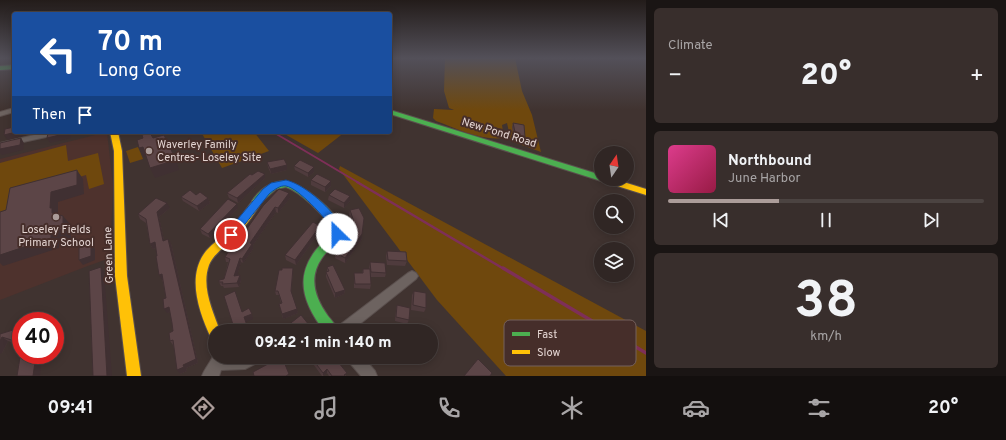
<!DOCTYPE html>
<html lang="en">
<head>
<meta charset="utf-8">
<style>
  :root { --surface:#302624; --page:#382e2c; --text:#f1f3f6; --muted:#a8a5a6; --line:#4b4341; --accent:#ab9c99 }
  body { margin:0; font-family:Overpass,sans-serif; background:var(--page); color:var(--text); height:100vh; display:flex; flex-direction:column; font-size:15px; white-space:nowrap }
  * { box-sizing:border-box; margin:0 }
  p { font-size:13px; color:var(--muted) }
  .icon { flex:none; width:22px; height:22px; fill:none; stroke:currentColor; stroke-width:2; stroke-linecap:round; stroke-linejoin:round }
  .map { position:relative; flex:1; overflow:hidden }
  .side { display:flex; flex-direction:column; gap:8px; padding:8px; background:#1a1514; width:360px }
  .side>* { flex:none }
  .top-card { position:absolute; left:12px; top:12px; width:380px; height:122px; border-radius:4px; box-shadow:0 2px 10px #0003,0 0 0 1px var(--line); background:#1a4fa0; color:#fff; overflow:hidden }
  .needle { width:26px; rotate:13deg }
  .controls { position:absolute; left:594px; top:146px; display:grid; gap:8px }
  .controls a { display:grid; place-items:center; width:40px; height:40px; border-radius:50%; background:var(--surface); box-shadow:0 2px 10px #0003,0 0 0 1px var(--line); font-size:20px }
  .speed { position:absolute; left:12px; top:312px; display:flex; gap:8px; font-size:20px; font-weight:700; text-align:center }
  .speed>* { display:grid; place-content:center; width:52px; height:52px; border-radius:50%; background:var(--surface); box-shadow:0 2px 10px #0003,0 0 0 1px var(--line); line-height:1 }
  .speed .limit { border:6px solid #d22; background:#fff; color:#111 }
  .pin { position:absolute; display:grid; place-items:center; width:34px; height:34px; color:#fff; margin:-17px; border:2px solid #fff; border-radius:50%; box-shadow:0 1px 4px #0007 }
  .me { position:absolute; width:44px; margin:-22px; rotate:337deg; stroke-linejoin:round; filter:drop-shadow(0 0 3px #0008) }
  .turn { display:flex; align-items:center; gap:14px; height:84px; padding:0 20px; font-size:18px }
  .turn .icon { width:52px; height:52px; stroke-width:2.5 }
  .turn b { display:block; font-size:28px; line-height:34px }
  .then { display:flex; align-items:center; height:38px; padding:0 20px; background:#0003; gap:8px; font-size:15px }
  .big { font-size:30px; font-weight:800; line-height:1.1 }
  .side .card { flex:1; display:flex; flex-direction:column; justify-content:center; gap:6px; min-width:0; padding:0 14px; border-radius:6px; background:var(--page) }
  .side .dial { align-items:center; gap:0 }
  .dial b { font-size:52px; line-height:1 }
  .song { display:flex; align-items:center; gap:12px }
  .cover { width:48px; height:48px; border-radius:6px; background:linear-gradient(135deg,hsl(330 70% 55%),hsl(340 70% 35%)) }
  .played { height:4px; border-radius:2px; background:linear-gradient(90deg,var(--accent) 35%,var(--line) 35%) }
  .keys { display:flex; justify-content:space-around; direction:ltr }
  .heat { display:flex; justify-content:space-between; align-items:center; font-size:22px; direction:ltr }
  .trip { position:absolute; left:208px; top:324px; width:230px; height:40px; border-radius:20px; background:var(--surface); box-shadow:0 2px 10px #0003,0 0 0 1px var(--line); font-weight:800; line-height:40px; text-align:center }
  .dock { display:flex; height:64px; justify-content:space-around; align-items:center; background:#130f0e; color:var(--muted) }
  .dock .icon { width:28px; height:28px }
  .dock .on { color:var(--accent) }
  .dock b { font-size:18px; color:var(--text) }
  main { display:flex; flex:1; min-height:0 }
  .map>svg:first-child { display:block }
  .built { fill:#4e322d }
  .green { fill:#6f480d }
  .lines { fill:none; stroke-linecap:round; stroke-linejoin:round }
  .stream-far2 { stroke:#7e2f58; stroke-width:2 }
  .stream-far1 { stroke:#7e2f58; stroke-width:2.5 }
  .stream { stroke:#7e2f58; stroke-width:3.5 }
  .street-casing { stroke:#5b504e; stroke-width:2 }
  .fast-casing { stroke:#5b504e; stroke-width:2 }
  .slow-casing { stroke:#5b504e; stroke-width:2 }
  .street { fill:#6d6360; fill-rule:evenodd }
  .fast { fill:#4caf50; fill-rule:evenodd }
  .slow { fill:#ffc107; fill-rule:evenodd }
  .wall { fill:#4f3b3d }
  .shaded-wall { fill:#403032 }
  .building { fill:#5c4547; stroke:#403032 }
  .route { fill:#1a73e8; stroke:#114b97 }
  .poi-dot { fill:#ab9c99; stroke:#462e2a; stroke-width:1.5 }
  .labels { text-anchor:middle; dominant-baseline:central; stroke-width:4; stroke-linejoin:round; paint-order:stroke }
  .street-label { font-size:11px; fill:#e4d5d2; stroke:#462e2a }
  .poi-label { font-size:11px; fill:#e4d5d2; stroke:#462e2a; text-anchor:start }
  .key { fill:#462e2a; stroke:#75605c; stroke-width:1 }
  .key-label { font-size:11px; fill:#e4d5d2 }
</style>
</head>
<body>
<main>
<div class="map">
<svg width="646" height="376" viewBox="0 0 646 376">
  <rect width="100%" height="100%" fill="#403330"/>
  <polygon class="built" points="107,132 113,186 110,258 85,267 0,300 0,159"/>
  <g class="green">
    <path d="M445 58H515L522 91 532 115 541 152 511 141 507 123 502 125 504 138C481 141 458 129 436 121L433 118 434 109 454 110 449 108 444 91Z"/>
    <polygon points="201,132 254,132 269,151 222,168"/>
    <polygon points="281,132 345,132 318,153"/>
    <polygon points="66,145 68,161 98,153 104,184 89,189 86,175 14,197 13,216 0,220 0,163"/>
    <polygon points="138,147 143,159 130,163 126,151"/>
    <polygon points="340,166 646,331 646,376 506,376 437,300 339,169"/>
  </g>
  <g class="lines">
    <polyline class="stream-far2" points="273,132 359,183"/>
    <polyline class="stream-far1" points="357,182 504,269"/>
    <polyline class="stream" points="503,268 646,353"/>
    <defs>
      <g id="street">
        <polygon points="14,108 14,112 0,116 0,112"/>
        <polygon points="47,132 61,132 60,134 0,147 0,143"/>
        <polygon points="412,271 416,273 418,276 416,279 351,331 335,331 337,327 408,273"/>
        <path d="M214 354 215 357H261L259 362 245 369 221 370 219 376H202C205 368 211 362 214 354Z"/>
        <polygon points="347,357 363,357 375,371 377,376 361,376 349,362"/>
      </g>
      <g id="fast">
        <polygon points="14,65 14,69 0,70 0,66"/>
        <polygon points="390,110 601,175 601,179 605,179 601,181 598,180 390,114"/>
        <path d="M286 181C306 186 333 209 343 228 339 240 329 248 322 258 308 278 315 298 328 316 332 321 336 325 338 331H324C302 302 293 274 321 244 325 239 333 234 332 227 322 214 301 192 286 187L276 189 260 203H254L252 201C260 189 272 181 286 181Z"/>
      </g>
      <g id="slow">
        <polygon points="110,132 118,132 122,151 127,276 141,376 127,376 115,276 114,151"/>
        <polygon points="601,177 601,179 614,179 646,189 646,195 601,181 600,179"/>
        <path d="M257 198 260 199 262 201C255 213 246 226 236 236 227 245 214 253 209 265 201 287 213 311 220 331H215V340L211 338C199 312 186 276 206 251 213 243 222 237 229 230 239 221 246 209 254 199Z"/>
      </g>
    </defs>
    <use href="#street" class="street-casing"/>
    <use href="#fast" class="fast-casing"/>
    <use href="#slow" class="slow-casing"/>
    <use href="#street" class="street"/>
    <use href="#fast" class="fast"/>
    <use href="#slow" class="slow"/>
  </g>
  <g class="wall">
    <polygon points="513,123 525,137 522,141 514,140 512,127"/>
    <polygon points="267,162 287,165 287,170 271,174 268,167"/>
    <polygon points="294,166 314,167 314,172 308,177 295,170"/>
    <polygon points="265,174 265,178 238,203 229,198 227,193 252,175"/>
    <polygon points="311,180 331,181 331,186 325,192 311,185"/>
    <polygon points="279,189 290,198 278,213 276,212 253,245 253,249 243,263 241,262 237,276 241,280 239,287 224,288 223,286 221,286 219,282 224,279 228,262 226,262 225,257 232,250"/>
    <polygon points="196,195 208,198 210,203 199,211 183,201 181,197"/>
    <polygon points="329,195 350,196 350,201 344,208 328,200"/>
    <polygon points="170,208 159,217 164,240 171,243 198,363 186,368 187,371 180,374 173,345 170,341 173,331 172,323 170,312 167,313 166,298 156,248 153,249 150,244 146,223 140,219 138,214"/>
    <polygon points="238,208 210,238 202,234 200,229"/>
    <polygon points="350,210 362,239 345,263 335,258 336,253 352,231 353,223 349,215"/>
    <polygon points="320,226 320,231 296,265 286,260 285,255"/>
    <polygon points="387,251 407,261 405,266 387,265 386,256"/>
    <polygon points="370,262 386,273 385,277 370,277 371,284 370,289 354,288 354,273 362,273 363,269 369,269"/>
    <polygon points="327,267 345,290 344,294 335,298 326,277 326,272 327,272"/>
    <polygon points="293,273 291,293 298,313 283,319 279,304 281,303 279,295 276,295 275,291"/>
    <polygon points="414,291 426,308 424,312 411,310 412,295"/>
    <polygon points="397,305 409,320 407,324 395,321 396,310"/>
    <polygon points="287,326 314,331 289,331 288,330"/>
    <polygon points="21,327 21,345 8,341 2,353 2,334"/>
    <polygon points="308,357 334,357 346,376 329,376 327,373 323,376 322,376"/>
  </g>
  <g class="shaded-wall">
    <polygon points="16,132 26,132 26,135 8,140 4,135"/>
    <polygon points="68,132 71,132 71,138 50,143 47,138"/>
    <polygon points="148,132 158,132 149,134"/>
    <polygon points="21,138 24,143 23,150 2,155 0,153 0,149"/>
    <polygon points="143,147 147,156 144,157 139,148"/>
    <polygon points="176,160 179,170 155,178 150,168"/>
    <polygon points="287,165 287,170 271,174 270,169"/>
    <polygon points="314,167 314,172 308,177 308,173"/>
    <polygon points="77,170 83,179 84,194 58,202 58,214 60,217 52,213 50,208 51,192"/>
    <polygon points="265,174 265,178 238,203 237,198"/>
    <polygon points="331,181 331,186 325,192 325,187"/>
    <polygon points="289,193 290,198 278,213 278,208"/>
    <polygon points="350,196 350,201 344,208 344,203"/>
    <polygon points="208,198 210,203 199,211 197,206"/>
    <polygon points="167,203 170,208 159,217 165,245 163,241 157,212"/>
    <polygon points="237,204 238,208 210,238 208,234"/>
    <polygon points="275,207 276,212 253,245 253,249 243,263 242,259 250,243"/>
    <polygon points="63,216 71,225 71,239 59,243 59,248 3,266 0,263 0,255 51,233"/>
    <polygon points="320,226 320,231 296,265 295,260"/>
    <polygon points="362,234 362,239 345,263 345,258"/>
    <polygon points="168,239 171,243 198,363 186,368 187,371 180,374 177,370"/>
    <polygon points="155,242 158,247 153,249 150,244"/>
    <polygon points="91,244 95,249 95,260 83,265 79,260"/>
    <polygon points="240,258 241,262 236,281 234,276"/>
    <polygon points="101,267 104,272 112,376 107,376"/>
    <polygon points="162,274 164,279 162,280 159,275"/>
    <polygon points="240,275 241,280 239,287 237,283"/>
    <polygon points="345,290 344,294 335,298 335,293"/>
    <polygon points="169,307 172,312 167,313 164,309"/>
    <polygon points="297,309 298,313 283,319 282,314"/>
    <polygon points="252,314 253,319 246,322 244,317"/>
    <polygon points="0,333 3,335 2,337 8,341 2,353 0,354"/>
    <polygon points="36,355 42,355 40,376 33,376"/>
    <polygon points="327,369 327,373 323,376 323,373"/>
  </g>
  <g class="building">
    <polygon points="513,123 524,125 525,137 516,136"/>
    <polygon points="14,127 14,132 16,132 4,135 5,129"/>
    <polygon points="51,132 68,132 68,133 47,138 48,133"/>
    <polygon points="150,133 153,138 164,135 176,160 150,168 143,147 139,148 137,140 143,138 142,135"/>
    <polygon points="21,138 20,145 0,149 0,143"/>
    <polygon points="284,159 287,165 270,169 267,162"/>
    <polygon points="300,160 314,167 308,173 294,166"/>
    <polygon points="77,170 77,185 51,192 50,208 52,208 52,213 63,216 63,229 51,233 51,238 0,255 0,212 6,210 10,188"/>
    <polygon points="258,171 265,174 237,198 227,193 250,174 252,175"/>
    <polygon points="317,174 331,181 325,187 311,180"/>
    <polygon points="279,189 289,193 278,208 275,207 250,243 252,244 242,259 240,258 234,276 240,275 237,283 222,284 223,282 219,282 219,280 224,279 230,259 225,257 230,249 232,250 263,206"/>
    <polygon points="335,189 350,196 344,203 329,195"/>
    <polygon points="190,190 196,195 200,192 208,198 197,206 181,197"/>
    <polygon points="156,198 167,203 157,212 163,241 168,239 196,359 183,365 184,367 177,370 173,340 170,341 169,333 173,331 172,323 169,307 164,309 163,299 166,298 162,274 159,275 156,256 157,256 155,242 150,244 146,219 138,214"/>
    <polygon points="228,199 237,204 208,234 200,229"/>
    <polygon points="359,208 364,218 362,234 345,258 336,253 352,231 353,219 350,210"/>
    <polygon points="313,222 320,226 295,260 285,255"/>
    <polygon points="91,244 91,256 79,260 79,248"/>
    <polygon points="387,251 406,252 407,261 388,260"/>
    <polygon points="370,262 385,263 386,273 371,272"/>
    <polygon points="333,265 345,290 335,293 326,272 329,271 327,267"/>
    <polygon points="101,267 107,376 93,376 89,271"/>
    <polygon points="282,268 293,268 291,291 297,309 282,314 279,304 282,303 278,291 275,291 279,270 282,270"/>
    <polygon points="363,269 370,269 371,284 355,284 354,273 363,273"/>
    <polygon points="235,291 242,312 249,308 252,314 244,317 249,331 235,331 224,296"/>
    <polygon points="414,291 426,293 426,308 413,305"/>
    <polygon points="397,305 410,308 409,320 396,317"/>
    <polygon points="301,315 314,331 291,331 287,326"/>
    <polygon points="379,323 393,326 392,331 378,331"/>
    <polygon points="16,326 21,327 21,343 2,337 0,341 0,334 13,330"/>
    <polygon points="27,355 36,355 33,376 17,376 20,357"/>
    <polygon points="281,357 282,357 289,374 286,376 254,376 253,372"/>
    <polygon points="311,357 334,357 347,373 344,375 345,376 332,376 327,369 323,373"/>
    <polygon points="478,359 492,373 490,376 464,376"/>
  </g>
  <linearGradient id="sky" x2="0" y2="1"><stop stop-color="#231c1a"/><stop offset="0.53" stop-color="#535059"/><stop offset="1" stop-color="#535059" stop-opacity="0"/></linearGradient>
  <rect width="646" height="110" fill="url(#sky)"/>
  <path class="route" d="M286 180C306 185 333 210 343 228L340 237H333L332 234V229C326 218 298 188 286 186 280 185 274 190 269 194L234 238 231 239 227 238 226 235 227 232 263 189 271 183Z"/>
  <g class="poi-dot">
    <circle cx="149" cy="151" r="4"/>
    <circle cx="56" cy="217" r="4"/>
  </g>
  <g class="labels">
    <g class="street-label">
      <text transform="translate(499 133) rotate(17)">New Pond Road</text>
      <text transform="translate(109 255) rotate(-92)">Green Lane</text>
    </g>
    <g class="poi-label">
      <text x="157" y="145">Waverley Family<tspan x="157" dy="13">Centres- Loseley Site</tspan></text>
      <text x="56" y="230" text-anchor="middle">Loseley Fields<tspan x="56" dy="13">Primary School</tspan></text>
    </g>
  </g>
  <rect x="504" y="320" width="132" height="46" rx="6" class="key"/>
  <rect x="512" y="332" width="18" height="4" fill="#4caf50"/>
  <rect x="512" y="350" width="18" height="4" fill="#ffc107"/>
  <g class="key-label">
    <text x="537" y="338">Fast</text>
    <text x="537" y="356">Slow</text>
  </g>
</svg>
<div class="controls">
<a><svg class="needle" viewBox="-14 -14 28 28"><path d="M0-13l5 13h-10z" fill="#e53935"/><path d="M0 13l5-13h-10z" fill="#a8a5a6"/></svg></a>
<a><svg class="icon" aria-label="search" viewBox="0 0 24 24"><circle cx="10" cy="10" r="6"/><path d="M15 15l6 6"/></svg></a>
<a><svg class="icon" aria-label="layers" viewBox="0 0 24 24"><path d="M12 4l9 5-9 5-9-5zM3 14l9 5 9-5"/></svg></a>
</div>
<div class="speed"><div class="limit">40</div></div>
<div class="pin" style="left:231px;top:235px;background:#d93025"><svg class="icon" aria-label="arrive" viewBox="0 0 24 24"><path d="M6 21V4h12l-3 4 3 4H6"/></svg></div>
<svg class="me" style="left:337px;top:234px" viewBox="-20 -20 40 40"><circle r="19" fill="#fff"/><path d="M0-13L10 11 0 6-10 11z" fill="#1a73e8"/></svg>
<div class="trip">09:42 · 1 min · 140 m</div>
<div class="top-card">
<div class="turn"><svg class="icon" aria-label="left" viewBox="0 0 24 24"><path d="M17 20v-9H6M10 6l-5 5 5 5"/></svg><div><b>70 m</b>Long Gore</div></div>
<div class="then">Then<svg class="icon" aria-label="arrive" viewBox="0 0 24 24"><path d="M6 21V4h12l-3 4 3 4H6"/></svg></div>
</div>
</div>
<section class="side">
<div class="card"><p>Climate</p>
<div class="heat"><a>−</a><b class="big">20°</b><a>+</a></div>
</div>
<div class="card">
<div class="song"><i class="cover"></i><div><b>Northbound</b><p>June Harbor</p></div></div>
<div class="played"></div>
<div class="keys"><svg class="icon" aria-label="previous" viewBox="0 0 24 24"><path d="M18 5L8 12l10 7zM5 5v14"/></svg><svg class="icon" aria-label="pause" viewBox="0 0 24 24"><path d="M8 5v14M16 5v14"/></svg><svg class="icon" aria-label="next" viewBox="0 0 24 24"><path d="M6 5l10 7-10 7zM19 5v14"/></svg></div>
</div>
<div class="card dial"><b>38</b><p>km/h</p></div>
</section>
</main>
<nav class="dock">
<b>09:41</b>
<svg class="icon on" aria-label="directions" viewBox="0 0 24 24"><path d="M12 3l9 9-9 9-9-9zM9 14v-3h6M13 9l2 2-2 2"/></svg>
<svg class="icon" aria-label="music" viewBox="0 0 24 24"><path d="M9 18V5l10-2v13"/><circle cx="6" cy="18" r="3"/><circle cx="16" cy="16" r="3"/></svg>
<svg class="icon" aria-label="phone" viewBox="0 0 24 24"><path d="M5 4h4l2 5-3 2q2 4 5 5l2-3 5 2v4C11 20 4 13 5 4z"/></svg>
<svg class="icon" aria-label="climate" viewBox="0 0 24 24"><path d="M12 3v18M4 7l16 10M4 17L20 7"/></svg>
<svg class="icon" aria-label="car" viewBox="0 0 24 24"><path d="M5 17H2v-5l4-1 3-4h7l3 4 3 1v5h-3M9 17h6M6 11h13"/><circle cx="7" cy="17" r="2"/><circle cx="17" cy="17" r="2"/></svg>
<svg class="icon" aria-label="filters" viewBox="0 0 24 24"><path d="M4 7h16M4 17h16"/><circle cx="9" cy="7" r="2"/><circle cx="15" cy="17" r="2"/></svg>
<b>20°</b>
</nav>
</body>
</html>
